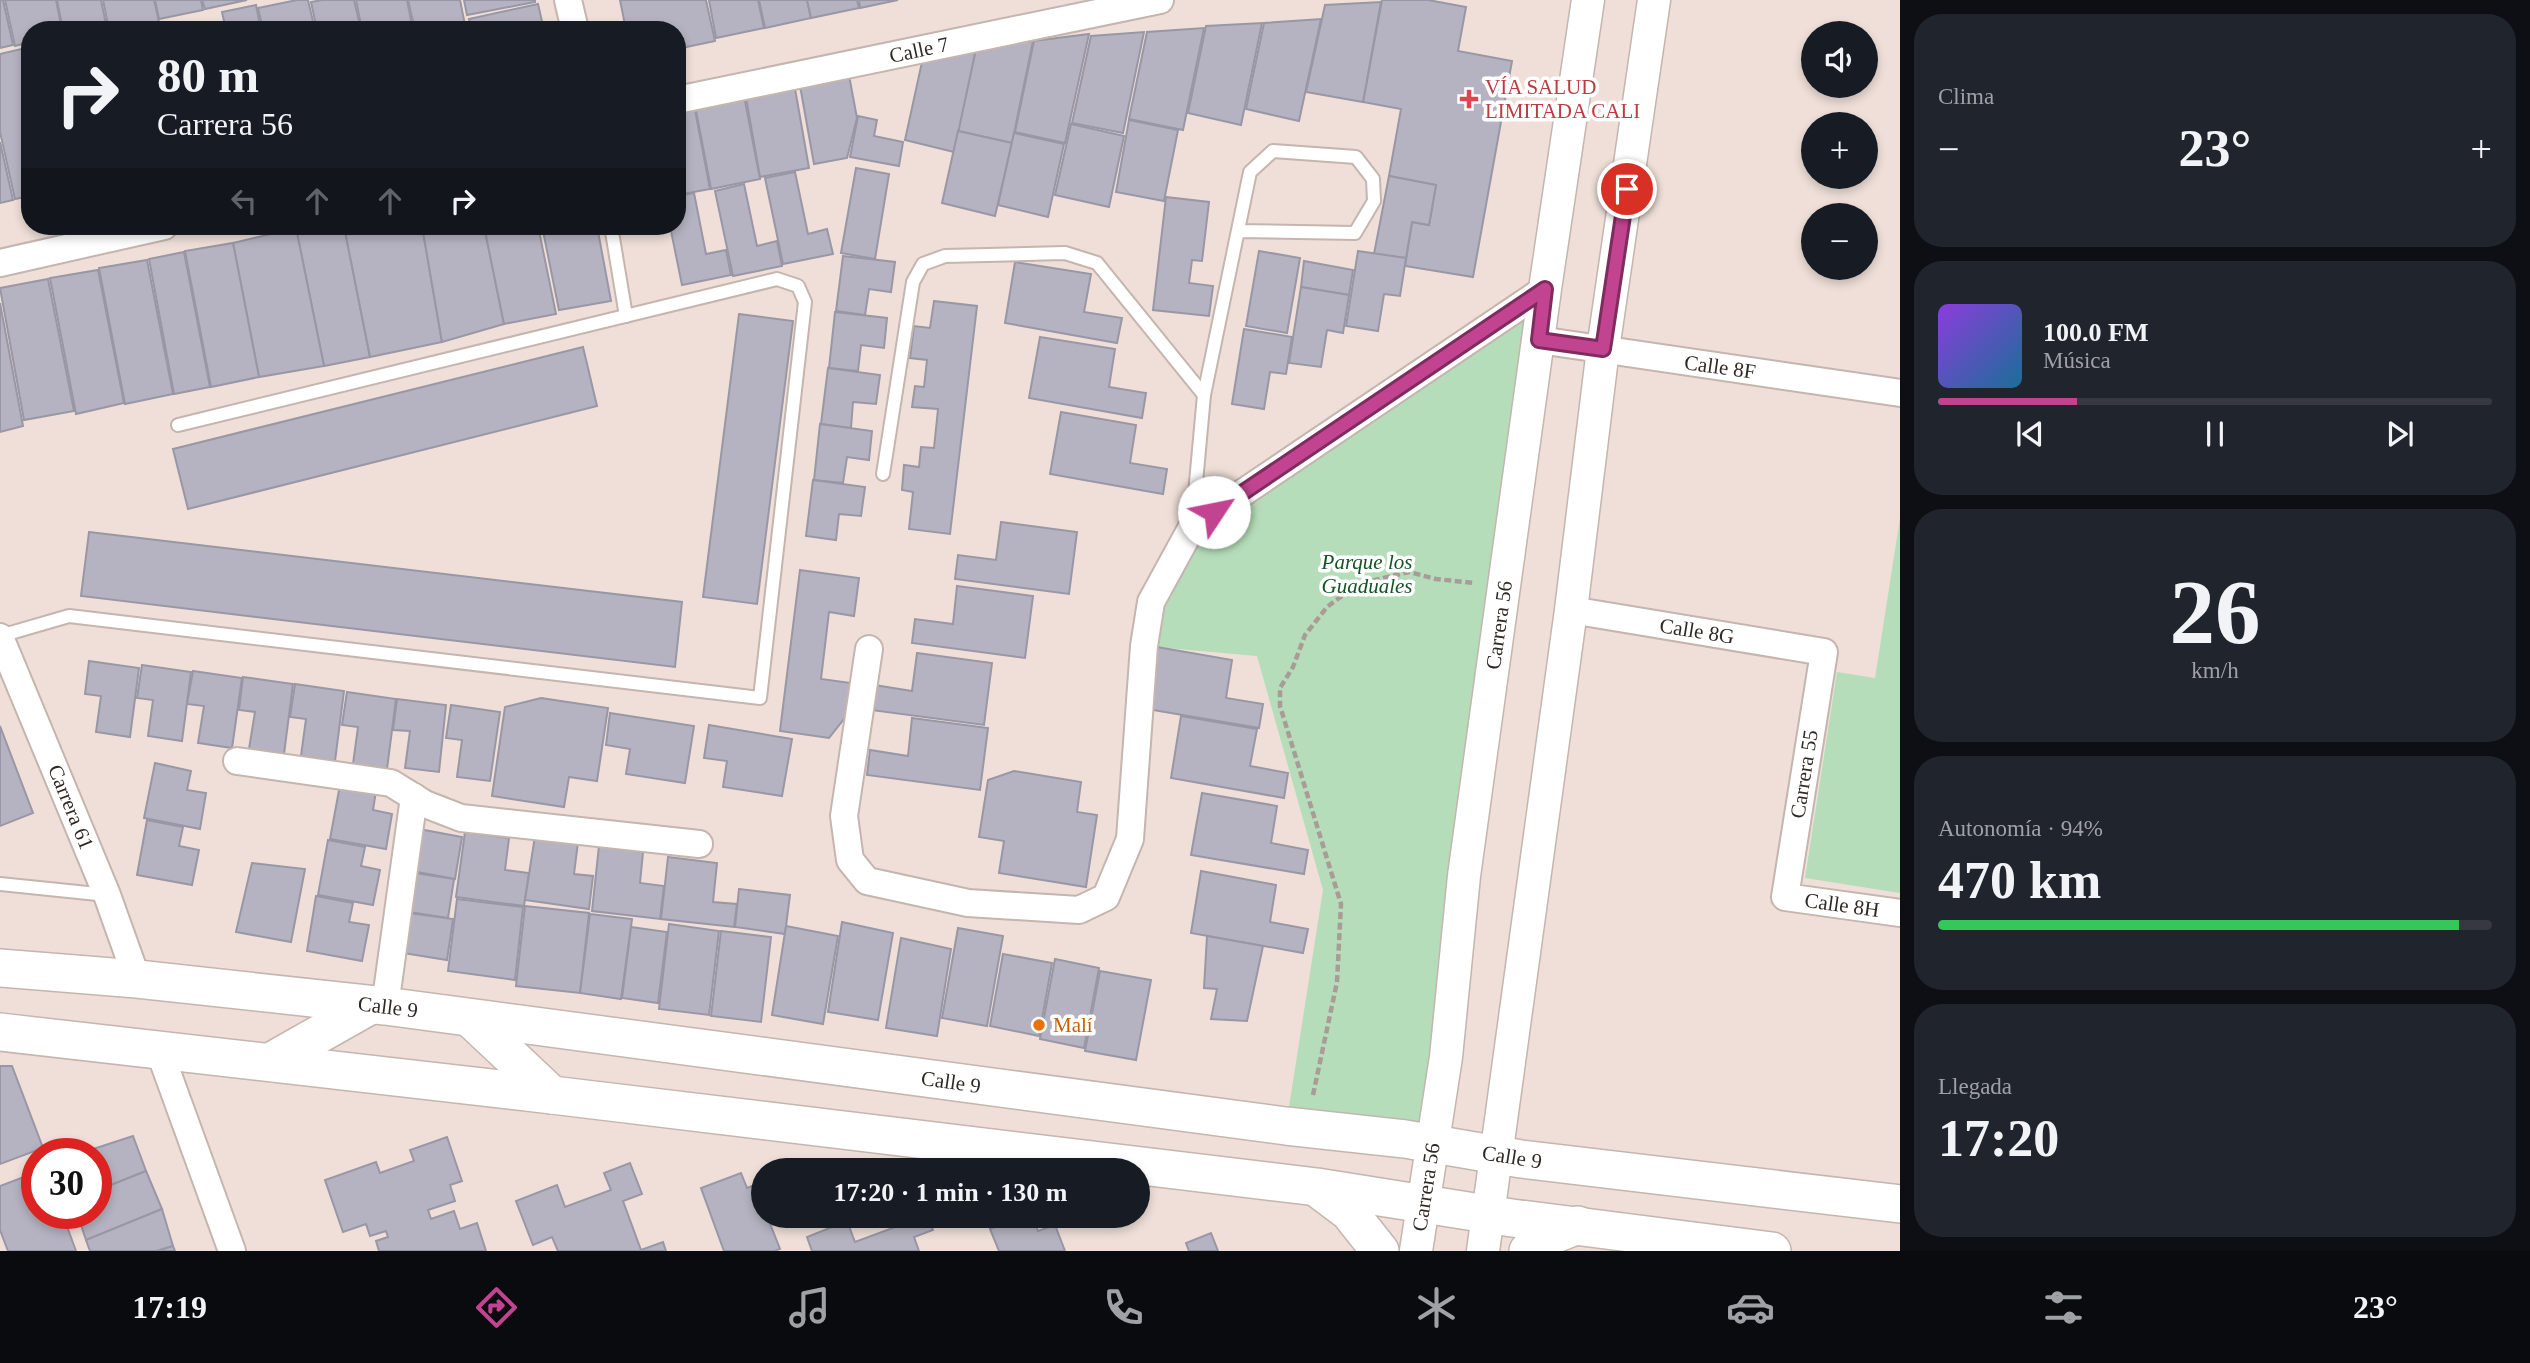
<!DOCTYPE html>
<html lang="es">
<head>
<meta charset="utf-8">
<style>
  :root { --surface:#171b24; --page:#20242c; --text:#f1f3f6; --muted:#9ea1a6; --line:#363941; --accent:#c24490 }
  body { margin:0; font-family:Georgia,serif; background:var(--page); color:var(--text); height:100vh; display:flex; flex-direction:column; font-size:26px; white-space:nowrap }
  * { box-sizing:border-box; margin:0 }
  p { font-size:23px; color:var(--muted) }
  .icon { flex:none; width:38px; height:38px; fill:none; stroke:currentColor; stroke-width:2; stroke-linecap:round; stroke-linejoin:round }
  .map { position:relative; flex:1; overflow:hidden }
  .drawer { display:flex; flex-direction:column; gap:14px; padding:14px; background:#0d0f14; width:630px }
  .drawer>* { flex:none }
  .banner { position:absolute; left:21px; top:21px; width:665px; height:214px; border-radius:28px; box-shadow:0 4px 10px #0003; background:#171b24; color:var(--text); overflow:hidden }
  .tools { position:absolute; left:1801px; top:21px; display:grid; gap:14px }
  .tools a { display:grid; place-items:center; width:77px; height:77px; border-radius:50%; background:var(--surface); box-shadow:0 4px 10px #0003; font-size:35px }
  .speed { position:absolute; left:21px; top:1138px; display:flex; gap:14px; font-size:35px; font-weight:700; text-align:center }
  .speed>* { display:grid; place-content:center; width:91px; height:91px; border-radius:50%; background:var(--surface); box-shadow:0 4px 10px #0003; line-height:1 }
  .speed .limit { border:10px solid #d22; background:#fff; color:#111 }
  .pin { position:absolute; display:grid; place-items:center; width:60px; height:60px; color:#fff; margin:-30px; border:4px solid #fff; border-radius:50%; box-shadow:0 2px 7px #0007 }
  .me { position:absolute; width:77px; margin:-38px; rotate:56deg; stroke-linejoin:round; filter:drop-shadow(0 0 5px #0008) }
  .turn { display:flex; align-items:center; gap:24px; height:147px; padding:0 21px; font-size:32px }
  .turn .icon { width:91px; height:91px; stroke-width:2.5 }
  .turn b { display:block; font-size:49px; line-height:60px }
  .lanes { display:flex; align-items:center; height:66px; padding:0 21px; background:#0003; justify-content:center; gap:35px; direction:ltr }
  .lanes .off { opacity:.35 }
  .big { font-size:52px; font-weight:700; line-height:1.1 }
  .drawer .widget { flex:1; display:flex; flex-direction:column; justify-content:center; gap:10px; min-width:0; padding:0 24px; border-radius:28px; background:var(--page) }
  .drawer .dial { align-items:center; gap:0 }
  .dial b { font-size:91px; line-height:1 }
  .song { display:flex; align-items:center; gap:21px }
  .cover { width:84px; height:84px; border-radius:10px; background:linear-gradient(135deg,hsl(270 70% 55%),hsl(200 70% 35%)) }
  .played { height:7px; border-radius:4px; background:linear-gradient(90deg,var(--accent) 25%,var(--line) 25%) }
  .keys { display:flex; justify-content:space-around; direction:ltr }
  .heat { display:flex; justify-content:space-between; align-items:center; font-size:38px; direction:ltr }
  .charge { height:10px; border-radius:5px; background:linear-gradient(90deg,#34c759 94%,var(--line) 0) }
  .trip { position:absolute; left:751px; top:1158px; width:399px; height:70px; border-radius:35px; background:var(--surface); box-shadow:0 4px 10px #0003; font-weight:700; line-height:70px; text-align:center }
  .menu { display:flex; height:112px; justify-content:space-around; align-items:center; background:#090b0e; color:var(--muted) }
  .menu .icon { width:49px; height:49px }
  .menu .on { color:var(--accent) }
  .menu b { font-size:32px; color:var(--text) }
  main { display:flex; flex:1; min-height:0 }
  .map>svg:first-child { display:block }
  .green { fill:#b5ddb9 }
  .building { fill:#b5b3c1; stroke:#9997a5; stroke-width:2 }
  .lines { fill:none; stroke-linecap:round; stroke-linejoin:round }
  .service-casing { stroke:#c4b5ae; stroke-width:16 }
  .minor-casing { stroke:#c4b5ae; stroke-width:30 }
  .tertiary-casing { stroke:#c4b5ae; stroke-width:35 }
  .secondary-casing { stroke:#c4b5ae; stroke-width:40 }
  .path { stroke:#a99c97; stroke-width:4.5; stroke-dasharray:7 3.5; stroke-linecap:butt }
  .service { stroke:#fff; stroke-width:12 }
  .minor { stroke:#fff; stroke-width:26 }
  .tertiary { stroke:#fff; stroke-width:32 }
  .secondary { stroke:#fff; stroke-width:37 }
  .route-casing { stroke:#7e2c5e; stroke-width:18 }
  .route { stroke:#c24490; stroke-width:12 }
  .health-dot { fill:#e0444e; stroke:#fff; stroke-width:2.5 }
  .food-dot { fill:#e8710a; stroke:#fff; stroke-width:2.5 }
  .labels { text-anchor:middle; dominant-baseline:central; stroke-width:7; stroke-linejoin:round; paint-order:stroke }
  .street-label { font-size:21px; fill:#2f2926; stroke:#fff }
  .health-label { font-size:21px; fill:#be3a42; stroke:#fff; text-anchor:start }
  .park-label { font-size:21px; font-style:italic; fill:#125423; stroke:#fff }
  .food-label { font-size:21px; fill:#c56008; stroke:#fff; text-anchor:start }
</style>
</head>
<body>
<main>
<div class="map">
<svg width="1900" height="1251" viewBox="0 0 1900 1251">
  <rect width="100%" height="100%" fill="#efdfd8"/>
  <g class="green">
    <polygon points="1545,289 1433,1144 1286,1126 1323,890 1257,656 1144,646 1192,527"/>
    <polygon points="1900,518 1900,893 1805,878 1837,672 1875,678"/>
  </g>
  <g class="building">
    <polygon points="0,0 3,0 13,45 0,48"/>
    <polygon points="5,0 56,0 62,30 30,30 30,42 15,46"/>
    <polygon points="57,0 101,0 107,29 63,30"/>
    <polygon points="103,0 154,0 159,22 123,30 109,30"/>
    <polygon points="155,0 201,0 203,10 159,19"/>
    <polygon points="202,0 247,0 205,9"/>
    <polygon points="297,0 308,0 315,30 263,30 258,8"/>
    <polygon points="322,0 354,0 361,30 317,30 311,2"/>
    <polygon points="356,0 407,0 413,30 362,30"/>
    <polygon points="408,0 460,0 466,30 415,30"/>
    <polygon points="464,0 535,0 535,2 467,15"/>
    <polygon points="620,0 706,0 715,41 677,49 677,30 626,30"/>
    <polygon points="709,0 758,0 764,28 716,38"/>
    <polygon points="759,0 807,0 811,18 765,28"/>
    <polygon points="807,0 857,0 859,8 811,18"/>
    <polygon points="859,0 898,0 860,8"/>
    <polygon points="1382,0 1428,0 1466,7 1458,51 1512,61 1473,277 1405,266 1412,222 1429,225 1436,185 1389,176 1401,109 1363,102"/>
    <polygon points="1381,2 1363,102 1306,92 1325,5"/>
    <polygon points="538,4 544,30 471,30 469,19"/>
    <polygon points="256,5 261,30 226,30 222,12"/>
    <polygon points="1321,19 1299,121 1246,109 1264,23"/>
    <polygon points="1262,23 1241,125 1188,113 1206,26"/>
    <polygon points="1204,28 1183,130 1129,119 1147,32"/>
    <polygon points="1144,32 1123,133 1072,123 1091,36"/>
    <polygon points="1089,34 1065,143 1015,132 1034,41"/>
    <polygon points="1033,41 1012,143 958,131 977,44"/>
    <polygon points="977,44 954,152 905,140 922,62"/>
    <polygon points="30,47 30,196 15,199 0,132 0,54"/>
    <polygon points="848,70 857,118 847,158 814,164 799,80"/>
    <polygon points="794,83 809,168 760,177 745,92"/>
    <polygon points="744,96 760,179 711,189 695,105"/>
    <polygon points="694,105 710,189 677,195 677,108"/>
    <polygon points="858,116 877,120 874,136 903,142 899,166 850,157"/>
    <polygon points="1129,120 1178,130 1164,201 1116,192"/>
    <polygon points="1071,124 1124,136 1109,207 1055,195"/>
    <polygon points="958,131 1012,143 995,216 942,203"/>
    <polygon points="1014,133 1064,144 1048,217 998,205"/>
    <polygon points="0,142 13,200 0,203"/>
    <polygon points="856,168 889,174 875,259 841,253"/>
    <polygon points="795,172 808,234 827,229 833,254 783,264 765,178"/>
    <polygon points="1389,176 1436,185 1429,225 1412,222 1406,258 1374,254"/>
    <polygon points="744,184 757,246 777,241 782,266 733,276 715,191"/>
    <polygon points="694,193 706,254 726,250 731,275 682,285 670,226 677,226 677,196"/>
    <polygon points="1166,197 1209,202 1202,261 1192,260 1189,283 1213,286 1209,316 1153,310"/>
    <polygon points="308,226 344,226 370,357 324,366 296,228"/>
    <polygon points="344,226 422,226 442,342 370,357"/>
    <polygon points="422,226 484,226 504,324 442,342"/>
    <polygon points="484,226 538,226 556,314 504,324"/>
    <polygon points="542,226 597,226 611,301 559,310"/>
    <polygon points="296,228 324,366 259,377 233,243"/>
    <polygon points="233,243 259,377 211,387 185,251"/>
    <polygon points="1259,251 1300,258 1287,333 1246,326"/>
    <polygon points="1358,251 1406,258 1400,296 1384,294 1378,331 1346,326"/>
    <polygon points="184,252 210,387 174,394 149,259"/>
    <polygon points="843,256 895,262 891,292 869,289 865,315 836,311"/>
    <polygon points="147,260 173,394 125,404 99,268"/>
    <polygon points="1304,261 1353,270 1349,295 1301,287"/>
    <polygon points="1015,262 1091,274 1084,312 1122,318 1117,343 1005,323"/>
    <polygon points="98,270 124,403 76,414 50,278"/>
    <polygon points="48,279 74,411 24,420 0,288"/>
    <polygon points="1301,287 1349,295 1343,333 1327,330 1321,367 1289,363"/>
    <polygon points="934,301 977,306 950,534 909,529 913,492 902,490 904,465 919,467 921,447 934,448 938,409 912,407 915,386 924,387 927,360 910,358 914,326 930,328"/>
    <polygon points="0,303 23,426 0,432"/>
    <polygon points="835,312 887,318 884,348 861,345 858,371 829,368"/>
    <polygon points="739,314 793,321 757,604 703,597"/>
    <polygon points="1244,329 1292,337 1286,374 1270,372 1264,409 1232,404"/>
    <polygon points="1040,337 1115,349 1109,387 1146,393 1142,418 1029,398"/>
    <polygon points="583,347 597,406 188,509 173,449"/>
    <polygon points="828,368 880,375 876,404 853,402 851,428 821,424"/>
    <polygon points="1061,412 1136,425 1130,463 1167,469 1163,494 1050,474"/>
    <polygon points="820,424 872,431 869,460 847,457 843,483 814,480"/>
    <polygon points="813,480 865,487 861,516 839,514 836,540 806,536"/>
    <polygon points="1001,522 1077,532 1069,594 955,579 958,555 996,560"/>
    <polygon points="89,532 682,602 675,667 81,596"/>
    <polygon points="800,570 859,578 854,616 829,612 821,679 851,683 847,715 829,738 780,731"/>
    <polygon points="957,586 1033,596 1025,658 912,643 915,619 953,624"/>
    <polygon points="1157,647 1232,660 1226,698 1263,704 1259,728 1147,709"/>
    <polygon points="917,653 992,663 984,725 871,710 874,685 912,691"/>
    <polygon points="89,661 139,668 130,737 96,732 101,696 85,694"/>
    <polygon points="142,665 191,672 182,741 148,736 153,700 137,698"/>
    <polygon points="193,671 242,678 232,748 198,743 204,706 187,704"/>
    <polygon points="243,677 293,684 284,754 249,749 255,712 239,710"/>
    <polygon points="295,684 344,691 335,761 301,756 306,719 290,717"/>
    <polygon points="347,692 396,699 387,769 353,764 358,727 342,725"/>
    <polygon points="541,698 608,708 597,781 569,777 564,807 492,796 505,707"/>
    <polygon points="397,699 446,705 439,772 405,768 410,731 393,730"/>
    <polygon points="451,705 500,712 490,781 457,777 462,740 446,738"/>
    <polygon points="610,713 694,726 685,783 626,774 630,749 606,745"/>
    <polygon points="1181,716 1257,729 1250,766 1288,773 1284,798 1171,778"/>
    <polygon points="912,718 988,728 980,790 867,775 870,750 908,756"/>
    <polygon points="709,725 792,739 782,796 723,787 727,761 704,758"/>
    <polygon points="0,726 33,813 0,826"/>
    <polygon points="155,763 191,771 187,790 206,793 200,829 144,818"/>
    <polygon points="1014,771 1081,782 1077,812 1097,815 1086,887 999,873 1004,841 979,837 988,780"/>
    <polygon points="340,785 376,791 373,810 392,814 386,849 330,839"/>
    <polygon points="1202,793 1277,806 1271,843 1308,850 1304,874 1191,855"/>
    <polygon points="147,820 183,827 179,846 199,850 192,885 137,875"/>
    <polygon points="419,829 462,837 455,879 412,871"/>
    <polygon points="465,832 509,838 505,870 529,873 524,906 456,897"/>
    <polygon points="535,836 578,842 574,874 593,876 589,909 525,900"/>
    <polygon points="328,840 365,847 361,866 380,870 373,905 318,895"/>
    <polygon points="599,846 643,852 640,883 664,886 660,919 592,911"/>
    <polygon points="668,857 717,863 713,902 737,904 734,927 661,919"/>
    <polygon points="252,863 305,869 291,942 236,932"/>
    <polygon points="1201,871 1276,885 1270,922 1308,929 1303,953 1191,933"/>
    <polygon points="415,873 454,879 448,918 409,912"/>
    <polygon points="739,889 790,895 785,934 735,927"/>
    <polygon points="316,896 353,903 349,922 369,925 362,961 307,951"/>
    <polygon points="457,899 523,907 515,980 448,971"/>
    <polygon points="525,906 589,913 580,993 516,986"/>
    <polygon points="409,913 453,919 447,960 403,953"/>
    <polygon points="590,914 632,919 621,999 580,993"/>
    <polygon points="842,922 893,933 878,1020 828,1012"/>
    <polygon points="669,924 719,931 709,1015 659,1009"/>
    <polygon points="786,926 838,936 823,1024 772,1015"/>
    <polygon points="631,927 667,932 658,1003 622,998"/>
    <polygon points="958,928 1003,936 987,1026 942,1018"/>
    <polygon points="721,931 771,937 761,1022 711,1016"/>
    <polygon points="1207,936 1263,946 1247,1021 1211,1019 1217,989 1204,988"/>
    <polygon points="901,938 951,949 937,1036 886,1028"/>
    <polygon points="1003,954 1052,963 1039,1036 990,1026"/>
    <polygon points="1055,959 1099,968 1084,1048 1040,1039"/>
    <polygon points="1100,971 1151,980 1136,1060 1085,1051"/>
    <polygon points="0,1066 12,1066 43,1148 0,1164"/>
    <polygon points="133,1136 146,1171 96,1191 96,1153 81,1153"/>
    <polygon points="447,1137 462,1181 450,1185 455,1201 428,1210 431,1219 454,1211 460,1229 477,1223 486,1251 379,1251 376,1241 388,1237 386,1231 370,1236 366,1224 343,1232 325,1180 376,1162 380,1173 414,1161 410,1150"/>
    <polygon points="630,1163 642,1194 623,1201 641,1250 663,1242 666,1251 558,1251 552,1237 533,1245 516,1201 557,1185 565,1207 611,1190 604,1173"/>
    <polygon points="146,1171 162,1209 86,1240 77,1213 96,1213 96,1191"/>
    <polygon points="37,1172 37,1213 62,1213 76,1251 8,1251 0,1230 0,1186"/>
    <polygon points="741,1173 747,1188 763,1182 763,1216 767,1216 780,1249 774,1251 724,1251 701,1188"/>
    <polygon points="162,1209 173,1246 157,1251 90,1251 86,1240"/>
    <polygon points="898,1216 927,1216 933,1230 914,1237 919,1251 812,1251 807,1237 847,1221 855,1242 901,1225"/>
    <polygon points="1024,1216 1032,1216 1038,1231 1055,1225 1065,1251 999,1251 990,1229"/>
    <polygon points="1211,1233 1218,1251 1189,1251 1186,1243"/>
    <polygon points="173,1246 175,1251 157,1251"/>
  </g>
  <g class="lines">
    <defs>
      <g id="service">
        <polyline points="611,226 626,316"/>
        <polyline points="883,474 913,282 923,264 945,256 1065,253 1097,263 1204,395"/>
        <polyline points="1192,526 1204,395 1250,172 1273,151 1356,157 1373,179 1374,201 1355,233 1238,231"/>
        <polyline points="0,636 69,616 760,698 805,302 798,286 777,279 178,425"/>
        <polyline points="0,884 107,895"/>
      </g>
      <g id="minor">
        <polyline points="568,0 575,30"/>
        <polyline points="677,100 1160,0"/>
        <polyline points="0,263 164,226"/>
        <polyline points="1539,340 1900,393"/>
        <polyline points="1571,610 1824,652 1785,897 1900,913"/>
        <polyline points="0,637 107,895 137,979"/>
        <polyline points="869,649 844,816 850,860 867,881 968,903 1079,910 1106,897 1130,839 1144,646 1151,602 1192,527 1545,289"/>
        <polyline points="237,761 391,783 425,804 461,818 699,844"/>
        <polyline points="385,1006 414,797"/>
        <polyline points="159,1050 232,1251"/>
      </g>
      <g id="tertiary">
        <polyline points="1416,1251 1446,1057 1464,876 1545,289 1588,0"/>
        <polyline points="1483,1251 1571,610 1603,349 1654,0"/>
      </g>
      <g id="secondary">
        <polyline points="0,968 137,979 385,1006 1286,1126 1405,1139 1521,1159 1900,1204"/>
        <polyline points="470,1018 552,1095"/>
        <polyline points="0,1032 552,1095 1317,1187 1512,1218 1772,1251"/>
        <polyline points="270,1062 371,1005"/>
        <polyline points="1317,1188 1349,1212 1380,1251"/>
        <polyline points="1528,1251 1548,1237 1578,1225"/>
      </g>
    </defs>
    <use href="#service" class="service-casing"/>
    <use href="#minor" class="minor-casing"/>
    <use href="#tertiary" class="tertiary-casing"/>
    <use href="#secondary" class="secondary-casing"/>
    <polyline class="path" points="1313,1095 1337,982 1341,904 1280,706 1280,688 1293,667 1305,635 1327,607 1358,584 1409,572 1436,579 1474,583"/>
    <use href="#service" class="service"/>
    <use href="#minor" class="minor"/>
    <use href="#tertiary" class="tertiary"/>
    <use href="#secondary" class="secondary"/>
  </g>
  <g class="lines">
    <defs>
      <polyline id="route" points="1214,512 1545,289 1539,340 1603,349 1627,189"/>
    </defs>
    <use href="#route" class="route-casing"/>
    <use href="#route" class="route"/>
  </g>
  <path class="health-dot" d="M1465.5 88.5h7v7h7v7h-7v7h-7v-7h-7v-7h7z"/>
  <circle class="food-dot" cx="1039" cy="1025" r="7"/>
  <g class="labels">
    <g class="street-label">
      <text transform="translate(919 50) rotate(-12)">Calle 7</text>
      <text transform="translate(1720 367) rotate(8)">Calle 8F</text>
      <text transform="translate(1499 625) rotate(-82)">Carrera 56</text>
      <text transform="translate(1697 631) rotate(9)">Calle 8G</text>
      <text transform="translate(1804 774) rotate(-81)">Carrera 55</text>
      <text transform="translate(71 807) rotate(68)">Carrera 61</text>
      <text transform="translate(1842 905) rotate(8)">Calle 8H</text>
      <text transform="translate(388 1007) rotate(7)">Calle 9</text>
      <text transform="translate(951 1082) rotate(8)">Calle 9</text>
      <text transform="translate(1512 1157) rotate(9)">Calle 9</text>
      <text transform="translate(1426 1187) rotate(-81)">Carrera 56</text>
    </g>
    <g class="health-label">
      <text x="1485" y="87">VÍA SALUD<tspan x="1485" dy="24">LIMITADA CALI</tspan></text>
    </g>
    <g class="park-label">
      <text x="1367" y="562">Parque los<tspan x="1367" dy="24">Guaduales</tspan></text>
    </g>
    <g class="food-label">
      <text x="1053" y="1025">Malí</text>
    </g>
  </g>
</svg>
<div class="tools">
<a><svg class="icon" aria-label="sound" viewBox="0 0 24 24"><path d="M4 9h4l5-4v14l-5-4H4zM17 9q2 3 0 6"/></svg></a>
<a>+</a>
<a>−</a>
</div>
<div class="speed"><div class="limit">30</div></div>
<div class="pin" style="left:1627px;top:189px;background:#d93025"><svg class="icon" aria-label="arrive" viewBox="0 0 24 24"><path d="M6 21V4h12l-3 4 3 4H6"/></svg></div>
<svg class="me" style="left:1214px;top:512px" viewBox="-20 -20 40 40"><circle r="19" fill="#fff"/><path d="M0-13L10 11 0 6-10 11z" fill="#c24490"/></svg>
<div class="trip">17:20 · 1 min · 130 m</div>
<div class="banner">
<div class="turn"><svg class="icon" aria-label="right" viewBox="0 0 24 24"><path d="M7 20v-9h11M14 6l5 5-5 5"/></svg><div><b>80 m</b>Carrera 56</div></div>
<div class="lanes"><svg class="icon off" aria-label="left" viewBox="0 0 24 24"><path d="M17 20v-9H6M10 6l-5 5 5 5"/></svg><svg class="icon off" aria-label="ahead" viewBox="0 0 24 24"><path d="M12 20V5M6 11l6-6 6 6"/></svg><svg class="icon off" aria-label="ahead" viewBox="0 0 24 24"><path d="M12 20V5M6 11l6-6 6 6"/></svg><svg class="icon" aria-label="right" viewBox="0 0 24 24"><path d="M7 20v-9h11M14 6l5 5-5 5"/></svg></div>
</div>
</div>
<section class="drawer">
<div class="widget"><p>Clima</p>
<div class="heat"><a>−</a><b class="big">23°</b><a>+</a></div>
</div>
<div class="widget">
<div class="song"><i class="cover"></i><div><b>100.0 FM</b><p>Música</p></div></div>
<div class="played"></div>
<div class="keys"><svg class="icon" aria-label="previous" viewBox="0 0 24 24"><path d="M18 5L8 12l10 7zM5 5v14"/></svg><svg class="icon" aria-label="pause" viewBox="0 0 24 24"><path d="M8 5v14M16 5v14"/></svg><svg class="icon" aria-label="next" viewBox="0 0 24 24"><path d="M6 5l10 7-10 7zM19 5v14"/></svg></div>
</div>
<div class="widget dial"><b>26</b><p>km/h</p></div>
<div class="widget"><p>Autonomía · 94%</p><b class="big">470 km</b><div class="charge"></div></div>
<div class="widget"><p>Llegada</p><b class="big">17:20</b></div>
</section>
</main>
<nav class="menu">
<b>17:19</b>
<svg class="icon on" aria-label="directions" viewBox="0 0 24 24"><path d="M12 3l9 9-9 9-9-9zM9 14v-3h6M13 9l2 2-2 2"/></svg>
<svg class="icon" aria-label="music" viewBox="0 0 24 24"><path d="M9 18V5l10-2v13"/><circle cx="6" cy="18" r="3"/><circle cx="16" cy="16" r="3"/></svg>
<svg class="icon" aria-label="phone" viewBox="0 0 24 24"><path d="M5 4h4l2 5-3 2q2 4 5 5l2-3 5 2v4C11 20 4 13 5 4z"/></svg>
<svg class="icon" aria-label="climate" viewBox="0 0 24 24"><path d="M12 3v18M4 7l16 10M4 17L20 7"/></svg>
<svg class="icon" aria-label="car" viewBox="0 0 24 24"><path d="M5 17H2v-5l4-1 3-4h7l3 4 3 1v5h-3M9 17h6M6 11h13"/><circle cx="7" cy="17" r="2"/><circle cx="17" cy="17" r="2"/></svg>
<svg class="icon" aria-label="filters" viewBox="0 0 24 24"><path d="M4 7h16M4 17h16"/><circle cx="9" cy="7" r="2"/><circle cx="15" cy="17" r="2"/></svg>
<b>23°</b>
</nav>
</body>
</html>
